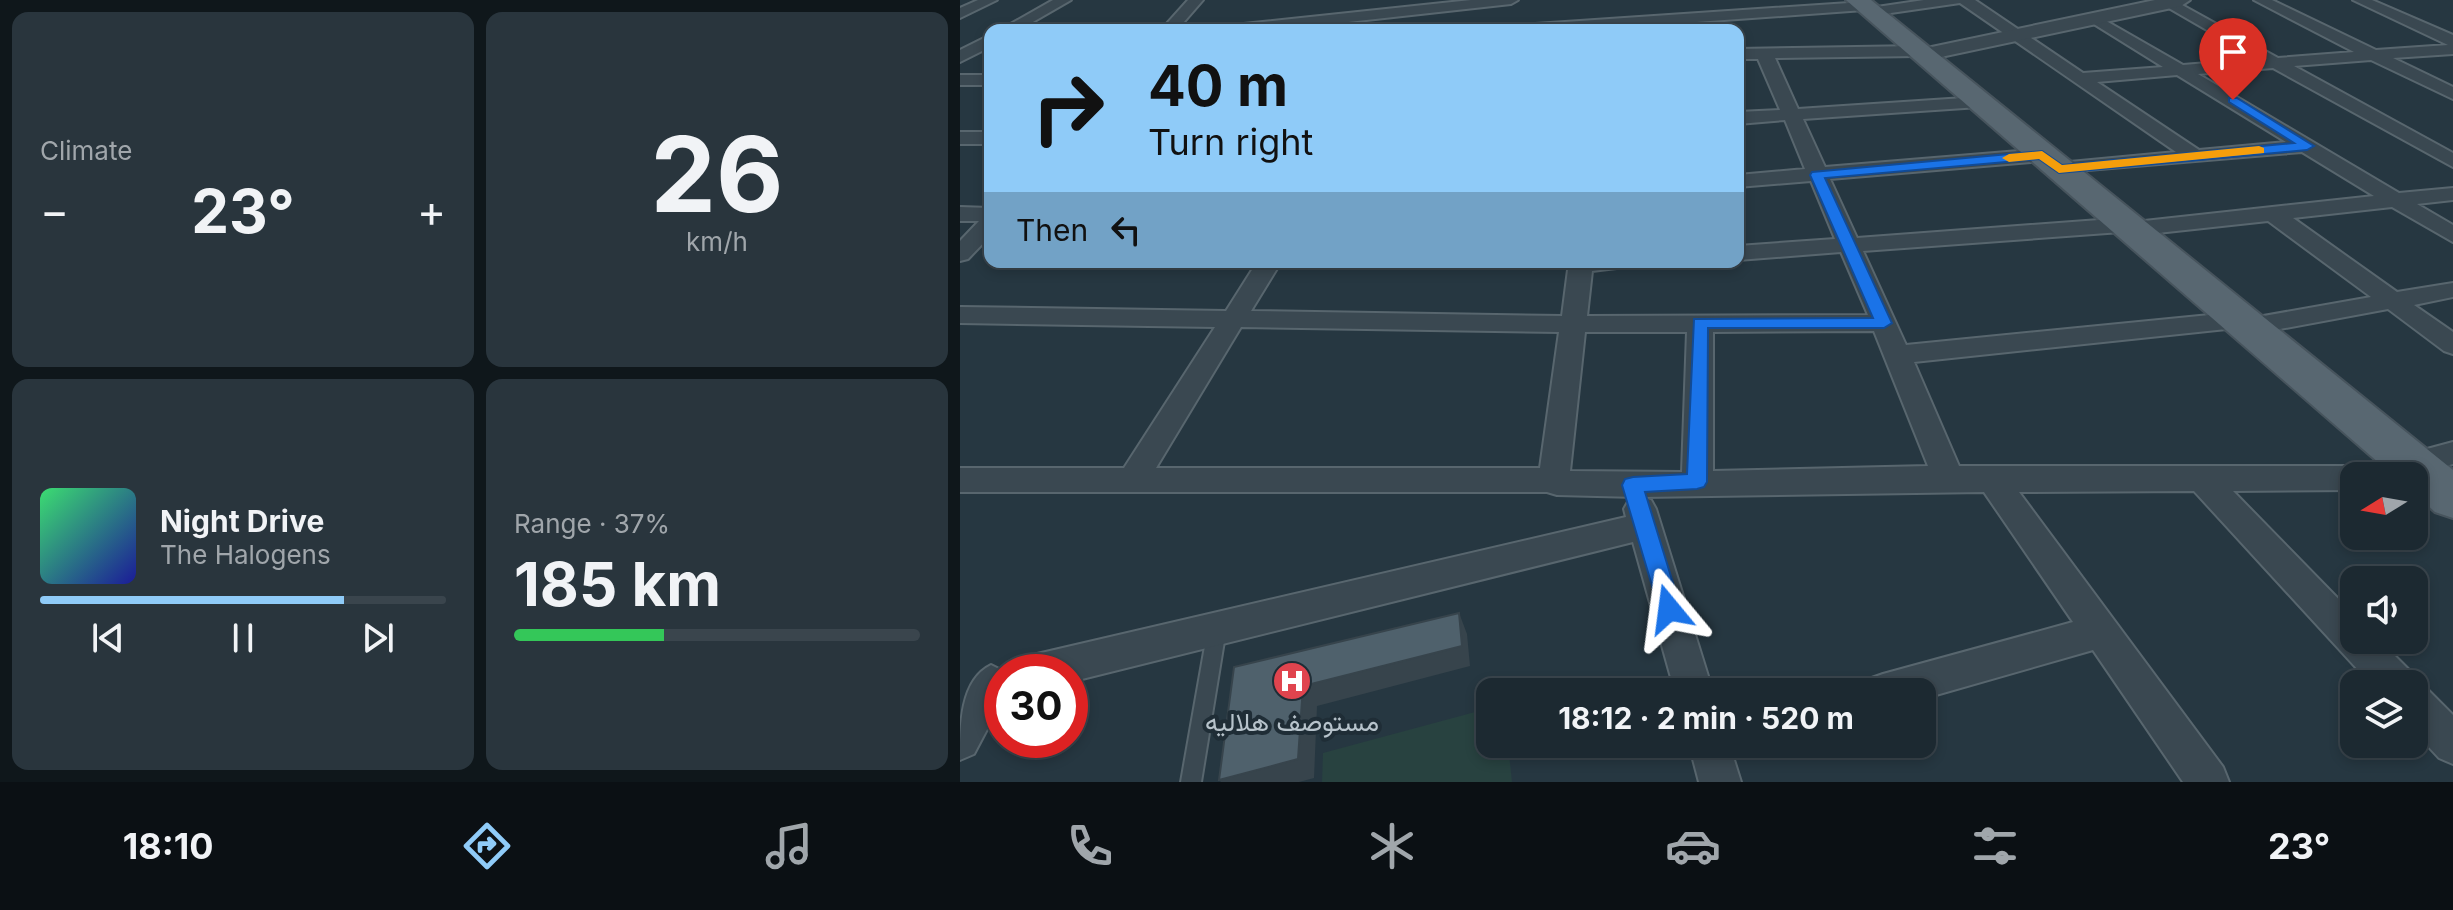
<!DOCTYPE html>
<html lang="en">
<head>
<meta charset="utf-8">
<style>
  :root { --surface:#1c2931; --page:#29353d; --text:#f1f3f6; --muted:#a0a6ab; --line:#3a454d; --accent:#8fcbf8 }
  body { margin:0; font-family:Inter,Vazirmatn,sans-serif; background:var(--page); color:var(--text); height:100vh; display:flex; flex-direction:column; font-size:30px; white-space:nowrap }
  * { box-sizing:border-box; margin:0 }
  p { font-size:26px; color:var(--muted) }
  .icon { flex:none; width:44px; height:44px; fill:none; stroke:currentColor; stroke-width:2; stroke-linecap:round; stroke-linejoin:round }
  .map { position:relative; flex:1; overflow:hidden }
  .panel { display:flex; flex-direction:column; gap:12px; padding:12px; background:#0f171b; width:960px }
  .panel>* { flex:none }
  .guide { position:absolute; left:24px; top:24px; width:760px; height:244px; border-radius:16px; box-shadow:0 4px 12px #0003,0 0 0 2px var(--line); background:#8fcbf8; color:#111; overflow:hidden }
  .needle { width:52px; rotate:259deg }
  .fabs { position:absolute; left:1380px; top:462px; display:grid; gap:16px }
  .fabs a { display:grid; place-items:center; width:88px; height:88px; border-radius:16px; background:var(--surface); box-shadow:0 4px 12px #0003,0 0 0 2px var(--line); font-size:40px }
  .speed { position:absolute; left:24px; top:654px; display:flex; gap:16px; font-size:40px; font-weight:700; text-align:center }
  .speed>* { display:grid; place-content:center; width:104px; height:104px; border-radius:50%; background:var(--surface); box-shadow:0 4px 12px #0003,0 0 0 2px var(--line); line-height:1 }
  .speed .limit { border:12px solid #d22; background:#fff; color:#111 }
  .pin { position:absolute; display:grid; place-items:center; width:68px; height:68px; color:#fff; margin:-82px -34px; border-radius:50% 50% 50% 0; rotate:-45deg; box-shadow:0 0 8px #0007 }
  .pin .icon { rotate:45deg }
  .me { position:absolute; width:88px; margin:-44px; rotate:344deg; stroke-linejoin:round; filter:drop-shadow(0 0 6px #0008) }
  .turn { display:flex; align-items:center; gap:28px; height:168px; padding:0 32px; font-size:36px }
  .turn .icon { width:104px; height:104px; stroke-width:2.5 }
  .turn b { display:block; font-size:56px; line-height:68px }
  .then { display:flex; align-items:center; height:76px; padding:0 32px; background:#0003; gap:16px; font-size:30px }
  .big { font-size:60px; font-weight:700; line-height:1.1 }
  .panel .widget { flex:1; display:flex; flex-direction:column; justify-content:center; gap:12px; min-width:0; padding:0 28px; border-radius:16px; background:var(--page) }
  .panel .dial { align-items:center; gap:0 }
  .dial b { font-size:104px; line-height:1 }
  .song { display:flex; align-items:center; gap:24px }
  .cover { width:96px; height:96px; border-radius:12px; background:linear-gradient(135deg,hsl(140 70% 55%),hsl(240 70% 35%)) }
  .played { height:8px; border-radius:4px; background:linear-gradient(90deg,var(--accent) 75%,var(--line) 75%) }
  .keys { display:flex; justify-content:space-around; direction:ltr }
  .heat { display:flex; justify-content:space-between; align-items:center; font-size:44px; direction:ltr }
  .charge { height:12px; border-radius:6px; background:linear-gradient(90deg,#34c759 37%,var(--line) 0) }
  .panel .tiles { flex:1; display:grid; gap:12px; grid-template-columns:repeat(2,1fr) }
  .trip { position:absolute; left:516px; top:678px; width:460px; height:80px; border-radius:16px; background:var(--surface); box-shadow:0 4px 12px #0003,0 0 0 2px var(--line); font-weight:700; line-height:80px; text-align:center }
  .tab-bar { display:flex; height:128px; justify-content:space-around; align-items:center; background:#0b1014; color:var(--muted) }
  .tab-bar .icon { width:56px; height:56px }
  .tab-bar .on { color:var(--accent) }
  .tab-bar b { font-size:36px; color:var(--text) }
  main { display:flex; flex:1; min-height:0 }
  .map>svg:first-child { display:block }
  .green { fill:#284240 }
  .lines { fill:none; stroke-linecap:round; stroke-linejoin:round }
  .service-casing { stroke:#58666e; stroke-width:4 }
  .minor-casing { stroke:#58666e; stroke-width:4 }
  .tertiary-casing { stroke:#58666e; stroke-width:4 }
  .primary-casing { stroke:#47545d; stroke-width:4 }
  .service { fill:#3a4851; fill-rule:evenodd }
  .minor { fill:#3a4851; fill-rule:evenodd }
  .tertiary { fill:#3a4851; fill-rule:evenodd }
  .primary { fill:#586771; fill-rule:evenodd }
  .shaded-wall { fill:#37444c }
  .building { fill:#4f616c; stroke:#37444c; stroke-width:2 }
  .route { fill:#1a73e8; stroke:#114b97; stroke-width:2 }
  .slow { fill:#f59e0b }
  .labels { text-anchor:middle; dominant-baseline:central; stroke-width:8; stroke-linejoin:round; paint-order:stroke }
  .near-poi-label { font-size:26px; fill:#b7c3cb; stroke:#1f2d36 }
</style>
</head>
<body>
<main>
<section class="panel">
<div class="tiles">
<div class="widget"><p>Climate</p>
<div class="heat"><a>−</a><b class="big">23°</b><a>+</a></div>
</div>
<div class="widget dial"><b>26</b><p>km/h</p></div>
<div class="widget">
<div class="song"><i class="cover"></i><div><b>Night Drive</b><p>The Halogens</p></div></div>
<div class="played"></div>
<div class="keys"><svg class="icon" aria-label="previous" viewBox="0 0 24 24"><path d="M18 5L8 12l10 7zM5 5v14"/></svg><svg class="icon" aria-label="pause" viewBox="0 0 24 24"><path d="M8 5v14M16 5v14"/></svg><svg class="icon" aria-label="next" viewBox="0 0 24 24"><path d="M6 5l10 7-10 7zM19 5v14"/></svg></div>
</div>
<div class="widget"><p>Range · 37%</p><b class="big">185 km</b><div class="charge"></div></div>
</div>
</section>
<div class="map">
<svg width="1493" height="782" viewBox="0 0 1493 782">
  <rect width="100%" height="100%" fill="#263741"/>
  <polygon class="green" points="530,708 530,744 548,744 552,782 362,782 363,753"/>
  <g class="lines">
    <defs>
      <polygon id="service" points="257,621 263,623 266,629 241,782 221,782 248,629 251,623"/>
      <g id="minor">
        <polygon points="18,0 37,0 0,18 0,8"/>
        <polygon points="93,0 111,0 59,30 40,30"/>
        <polygon points="228,0 243,0 217,30 201,30"/>
        <polygon points="511,0 558,0 551,4 316,30 266,30 274,25"/>
        <path d="M964 0H1015L1123 73 1203 67 1129 21V15L1134 14 1223 65 1297 59 1195 0H1213L1318 58 1394 52 1294 0H1312L1416 50 1488 45 1393 0H1412L1493 35V54L1433 58 1493 87V99L1411 60 1334 66 1493 153V167L1313 68 1238 74 1439 193 1493 188V200L1457 204 1493 225V242L1432 207 1333 218 1437 292 1493 283V297L1454 305 1493 332V354L1484 351 1428 309 1288 335 1276 328 954 362 999 466H1394L1405 470 1408 476H1394V490L1273 491 1394 615V640H1419L1450 671 1455 685 1468 690 1493 715V764L1479 758 1454 731V684H1411L1234 491 1059 492 1263 767 1269 782H1223L1133 650 962 699V692H904L909 679 923 674 1113 622 1024 492 682 497 691 500 696 509 753 692H715L673 542 110 682V672H58L64 659 77 654 666 517 664 509 669 500 677 497 597 495 587 492H0V468H164L255 327 0 323V307L266 311 297 262H321L291 311 602 316 609 262H669L665 267 632 271 627 316 908 315 881 252 778 260V246L875 239 851 181 778 187V175L845 169 825 120 778 124V112L820 110 798 59H778V49L958 46 966 51 958 56 815 58 838 109 1019 97 1028 102 1019 107 843 119 865 167 1082 149 1092 155 1082 161 870 179 897 238 1166 218 1175 222 1414 196 1342 152 1092 173 1089 169 1099 163 1216 152 1000 3 910 16 905 15 904 10 625 30H552L560 25 904 2 909 3 910 8ZM1217 75 1326 142 1239 150 1137 82ZM1308 221 1411 297 1292 318 1280 312 946 345 903 251 1161 232 1170 236ZM281 327 599 332 580 468H196ZM914 331 968 466 753 471V332ZM625 332H727L722 472 610 471Z"/>
        <polygon points="30,35 30,47 0,62 0,50"/>
        <rect x="0" y="75" width="30" height="10"/>
        <rect x="0" y="132" width="30" height="12"/>
        <polygon points="0,207 30,208 30,236 8,259 0,261 0,241 19,221 0,221"/>
        <polygon points="1493,442 1493,464 1452,476 1441,472 1437,464 1441,456"/>
        <path d="M31 665 45 672H42V701L14 754 0 760C0 726 0 680 31 665Z"/>
        <polygon points="729,744 769,744 781,782 739,782"/>
      </g>
      <polygon id="tertiary" points="1195,0 1230,0 1221,6 962,61 952,55 962,49"/>
      <polygon id="primary" points="886,0 911,0 1493,470 1493,518 1475,512 1454,493 1454,476 1434,476"/>
    </defs>
    <use href="#service" class="service-casing"/>
    <use href="#minor" class="minor-casing"/>
    <use href="#tertiary" class="tertiary-casing"/>
    <use href="#primary" class="primary-casing"/>
    <use href="#service" class="service"/>
    <use href="#minor" class="minor"/>
    <use href="#tertiary" class="tertiary"/>
    <use href="#primary" class="primary"/>
  </g>
  <polygon class="shaded-wall" points="499,613 507,634 510,666 357,706 354,778 339,782 261,782 259,780 343,686"/>
  <polygon class="building" points="499,613 502,646 343,686 338,759 259,780 274,667"/>
  <polygon class="route" points="1269,98 1277,98 1354,146 1347,150 1099,173 1079,159 865,178 932,323 924,328 748,328 747,482 744,487 737,489 685,492 721,609 717,616 709,619 701,616 662,485 665,479 673,477 727,474 734,319 913,318 850,175 852,172 1082,151 1102,165 1334,143 1269,102"/>
  <polygon class="slow" points="1299,146 1304,148 1304,153 1099,173 1079,159 1049,162 1042,158 1049,154 1082,151 1102,165"/>
  <defs>
    <symbol id="hospital-disc" viewBox="-11 -11 22 22"><circle r="9.5" fill="#e0444e" stroke="#1f2d36"/><path d="M-5-5h3v3.5h4V-5h3V5h-3V1.5h-4V5h-3Z" fill="#fff"/></symbol>
  </defs>
  <g fill-rule="evenodd">
    <use href="#hospital-disc" x="310" y="659" width="44" height="44"/>
  </g>
  <g class="labels">
    <g class="near-poi-label">
      <text x="332" y="721">مستوصف هلاليه</text>
    </g>
  </g>
</svg>
<div class="fabs">
<a><svg class="needle" viewBox="-14 -14 28 28"><path d="M0-13l5 13h-10z" fill="#e53935"/><path d="M0 13l5-13h-10z" fill="#a0a6ab"/></svg></a>
<a><svg class="icon" aria-label="sound" viewBox="0 0 24 24"><path d="M4 9h4l5-4v14l-5-4H4zM17 9q2 3 0 6"/></svg></a>
<a><svg class="icon" aria-label="layers" viewBox="0 0 24 24"><path d="M12 4l9 5-9 5-9-5zM3 14l9 5 9-5"/></svg></a>
</div>
<div class="speed"><div class="limit">30</div></div>
<div class="pin" style="left:1273px;top:100px;background:#d93025"><svg class="icon" aria-label="arrive" viewBox="0 0 24 24"><path d="M6 21V4h12l-3 4 3 4H6"/></svg></div>
<svg class="me" style="left:709px;top:609px" viewBox="-20 -20 40 40"><path d="M0-17L14 15 0 8-14 15z" fill="#1a73e8" stroke="#fff" stroke-width="4"/></svg>
<div class="trip">18:12 · 2 min · 520 m</div>
<div class="guide">
<div class="turn"><svg class="icon" aria-label="right" viewBox="0 0 24 24"><path d="M7 20v-9h11M14 6l5 5-5 5"/></svg><div><b>40 m</b>Turn right</div></div>
<div class="then">Then<svg class="icon" aria-label="left" viewBox="0 0 24 24"><path d="M17 20v-9H6M10 6l-5 5 5 5"/></svg></div>
</div>
</div>
</main>
<nav class="tab-bar">
<b>18:10</b>
<svg class="icon on" aria-label="directions" viewBox="0 0 24 24"><path d="M12 3l9 9-9 9-9-9zM9 14v-3h6M13 9l2 2-2 2"/></svg>
<svg class="icon" aria-label="music" viewBox="0 0 24 24"><path d="M9 18V5l10-2v13"/><circle cx="6" cy="18" r="3"/><circle cx="16" cy="16" r="3"/></svg>
<svg class="icon" aria-label="phone" viewBox="0 0 24 24"><path d="M5 4h4l2 5-3 2q2 4 5 5l2-3 5 2v4C11 20 4 13 5 4z"/></svg>
<svg class="icon" aria-label="climate" viewBox="0 0 24 24"><path d="M12 3v18M4 7l16 10M4 17L20 7"/></svg>
<svg class="icon" aria-label="car" viewBox="0 0 24 24"><path d="M5 17H2v-5l4-1 3-4h7l3 4 3 1v5h-3M9 17h6M6 11h13"/><circle cx="7" cy="17" r="2"/><circle cx="17" cy="17" r="2"/></svg>
<svg class="icon" aria-label="filters" viewBox="0 0 24 24"><path d="M4 7h16M4 17h16"/><circle cx="9" cy="7" r="2"/><circle cx="15" cy="17" r="2"/></svg>
<b>23°</b>
</nav>
</body>
</html>
